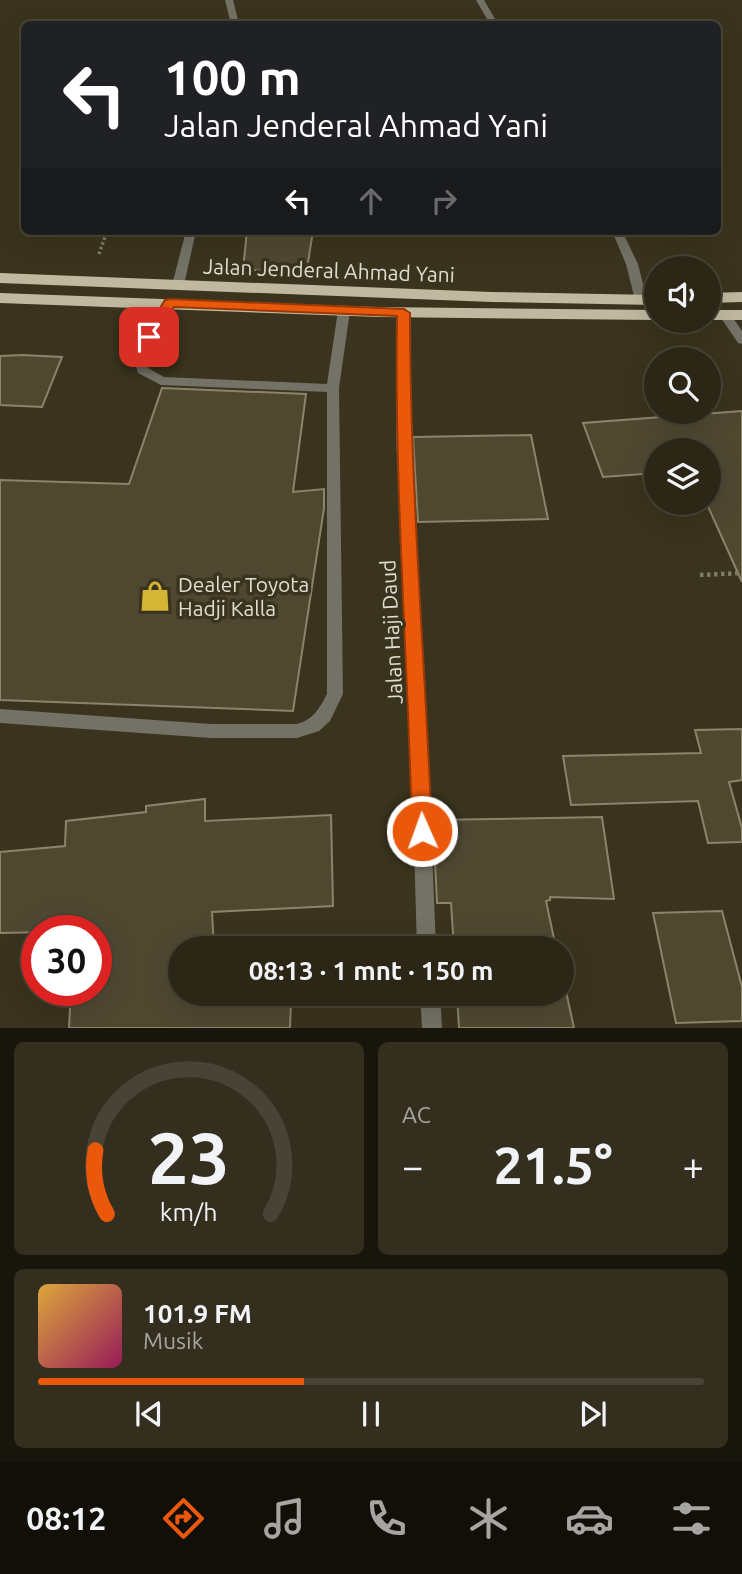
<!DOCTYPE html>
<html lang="id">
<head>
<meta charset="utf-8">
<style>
  :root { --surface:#2c2616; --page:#342e1f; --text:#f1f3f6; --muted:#a6a5a1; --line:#484335; --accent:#ea580c }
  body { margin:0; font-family:Ubuntu,sans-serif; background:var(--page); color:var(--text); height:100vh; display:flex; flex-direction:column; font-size:26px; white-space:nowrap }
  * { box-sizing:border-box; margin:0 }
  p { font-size:23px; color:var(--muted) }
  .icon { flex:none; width:38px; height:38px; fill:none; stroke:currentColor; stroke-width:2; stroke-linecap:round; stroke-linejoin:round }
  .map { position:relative; height:1028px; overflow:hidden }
  .drawer { display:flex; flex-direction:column; gap:14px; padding:14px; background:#18150c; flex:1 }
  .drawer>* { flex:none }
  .top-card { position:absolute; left:21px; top:21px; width:700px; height:214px; border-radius:10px; box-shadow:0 7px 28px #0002,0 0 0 2px var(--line); background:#202124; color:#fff; overflow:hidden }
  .fabs { position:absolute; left:644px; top:256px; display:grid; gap:14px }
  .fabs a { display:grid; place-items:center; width:77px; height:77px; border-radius:50%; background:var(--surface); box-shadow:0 7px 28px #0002,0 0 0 2px var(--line); font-size:35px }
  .speed { position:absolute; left:21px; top:915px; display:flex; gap:14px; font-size:35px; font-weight:700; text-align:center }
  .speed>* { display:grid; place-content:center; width:91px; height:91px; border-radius:50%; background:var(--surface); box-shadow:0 7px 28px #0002,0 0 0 2px var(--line); line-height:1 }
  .speed .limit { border:10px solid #d22; background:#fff; color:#111 }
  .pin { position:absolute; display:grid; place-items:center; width:60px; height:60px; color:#fff; margin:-30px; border-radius:14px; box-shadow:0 4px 10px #0006 }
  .me { position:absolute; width:77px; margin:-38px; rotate:358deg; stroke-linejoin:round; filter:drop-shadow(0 0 5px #0008) }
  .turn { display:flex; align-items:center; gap:24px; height:147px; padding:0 28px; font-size:32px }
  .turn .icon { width:91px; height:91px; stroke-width:2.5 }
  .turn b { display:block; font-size:49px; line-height:60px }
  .lanes { display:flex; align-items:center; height:66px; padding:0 28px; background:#0003; justify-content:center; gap:35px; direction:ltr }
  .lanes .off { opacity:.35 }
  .big { font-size:52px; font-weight:700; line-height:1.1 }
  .drawer .widget { flex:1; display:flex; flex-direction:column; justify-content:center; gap:10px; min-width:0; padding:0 24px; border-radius:10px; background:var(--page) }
  .drawer .dial { align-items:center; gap:0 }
  .dial svg { height:182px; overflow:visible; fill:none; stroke:var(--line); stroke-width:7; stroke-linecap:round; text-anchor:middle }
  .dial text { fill:var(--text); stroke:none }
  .song { display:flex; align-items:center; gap:21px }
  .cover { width:84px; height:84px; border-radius:10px; background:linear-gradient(135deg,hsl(40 70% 55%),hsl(330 70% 35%)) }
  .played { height:7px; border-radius:4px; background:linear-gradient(90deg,var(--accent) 40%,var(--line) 40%) }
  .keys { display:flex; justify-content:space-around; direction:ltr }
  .heat { display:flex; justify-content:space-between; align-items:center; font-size:38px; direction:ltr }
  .drawer .tiles { flex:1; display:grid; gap:14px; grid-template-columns:1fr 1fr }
  .widget:last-child { grid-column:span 2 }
  .trip { position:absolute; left:168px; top:936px; width:406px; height:70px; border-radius:35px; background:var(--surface); box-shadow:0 7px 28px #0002,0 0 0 2px var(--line); font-weight:700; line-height:70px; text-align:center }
  .tab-bar { display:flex; height:112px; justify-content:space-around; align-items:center; background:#120f09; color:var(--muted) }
  .tab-bar .icon { width:49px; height:49px }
  .tab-bar .active { color:var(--accent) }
  .tab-bar b { font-size:32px; color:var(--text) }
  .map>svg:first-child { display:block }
  .building { fill:#4f4831; stroke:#8b846a; stroke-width:2 }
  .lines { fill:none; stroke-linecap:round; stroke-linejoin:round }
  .path-far2 { stroke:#807a68; stroke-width:3.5; stroke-dasharray:2.5 2.5; stroke-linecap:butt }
  .path-far1 { stroke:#807a68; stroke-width:4.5; stroke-dasharray:3.5 3.5; stroke-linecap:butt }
  .path { stroke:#807a68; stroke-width:5; stroke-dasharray:4.5 4.5; stroke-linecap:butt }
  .service { fill:#747166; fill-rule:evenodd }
  .minor { fill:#747166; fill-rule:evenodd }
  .trunk { fill:#c0b9a0; fill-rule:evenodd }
  .route { fill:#ea580c; stroke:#983908; stroke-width:2 }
  .labels { text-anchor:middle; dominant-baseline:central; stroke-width:7; stroke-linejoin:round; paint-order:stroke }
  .street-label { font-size:21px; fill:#e0dccf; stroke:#3a331d }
  .poi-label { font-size:21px; fill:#e0dccf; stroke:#3a331d; text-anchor:start }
</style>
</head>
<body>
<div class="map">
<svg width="742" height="1028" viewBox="0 0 742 1028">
  <rect width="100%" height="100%" fill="#3a331d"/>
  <g class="building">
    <polygon points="247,231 313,231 306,275 243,269"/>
    <polygon points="22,355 62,357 42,407 0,405 0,356"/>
    <polygon points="162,388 306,394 293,492 324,489 324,508 293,711 0,700 0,480 129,484"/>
    <polygon points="742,411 742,582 706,502 709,502 709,450 656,450 656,473 603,477 583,423"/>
    <polygon points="531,435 548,519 418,522 413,437"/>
    <polygon points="742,729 742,780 729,782 742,828 742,842 708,843 698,801 571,805 563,756 701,753 695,730"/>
    <polygon points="205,799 205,821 331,815 333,906 212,912 214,948 180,948 180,994 291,1000 290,1028 69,1028 71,990 96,990 96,931 0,933 0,852 65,846 66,821 146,812 146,806"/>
    <polygon points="602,817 614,899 550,897 550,900 546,901 556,948 454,948 451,903 437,903 433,820"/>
    <polygon points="722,911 742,987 742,1021 676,1023 653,913"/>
    <polygon points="562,973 574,1028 459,1028 457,994 562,994"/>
  </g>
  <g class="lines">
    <polyline class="path-far2" points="99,254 107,231"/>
    <polyline class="path-far1" points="700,575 742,573"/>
    <polyline class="path" points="381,948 395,943"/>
    <path class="service" d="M170 300 176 303 144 355 148 368 164 377 327 384 338 311 344 307 350 311 339 388 343 694 330 721 319 731 297 738H211L0 723V709L211 724H297C314 719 319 709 327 694V392L161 385 138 373 132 355 164 303Z"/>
    <g class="minor">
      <polygon points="225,0 233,0 239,24 231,24"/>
      <polygon points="476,0 484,0 498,24 490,24"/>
      <polygon points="49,21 55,21 56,24 48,24"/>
      <polygon points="186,231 196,231 184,285 178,288 172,285"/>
      <polygon points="612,231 622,231 638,264 647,300 645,302 637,302 635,300 626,264"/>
      <polygon points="404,309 410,313 410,439 425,678 436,948 417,948 409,678 396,439 398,313"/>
      <polygon points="725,311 729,312 742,331 742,344 738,343 719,315"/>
      <polygon points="420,994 440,994 442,1028 422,1028"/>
    </g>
    <g class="trunk">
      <polygon points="0,273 492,292 656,295 656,305 492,302 0,283"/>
      <polygon points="742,292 742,302 709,303 709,293"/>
      <polygon points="0,293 378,307 656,310 656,320 378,317 0,303"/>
      <rect x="709" y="310" width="33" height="10"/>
    </g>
  </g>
  <path class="route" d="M170 299 404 309 410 313C410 486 425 658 432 831L429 837 422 840 415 837 412 831C408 659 394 488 397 316L174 307 154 340H144L142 337 165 300Z"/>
  <defs>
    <symbol id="shop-bare" viewBox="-9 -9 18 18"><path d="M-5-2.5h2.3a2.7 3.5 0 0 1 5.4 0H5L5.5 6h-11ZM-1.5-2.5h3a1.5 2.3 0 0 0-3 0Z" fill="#d5b534" stroke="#3a331d" stroke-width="2.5" paint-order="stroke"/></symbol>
  </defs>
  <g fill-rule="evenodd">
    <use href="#shop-bare" x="133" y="574" width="44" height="44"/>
  </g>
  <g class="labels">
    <g class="street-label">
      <text transform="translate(329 270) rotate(2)">Jalan Jenderal Ahmad Yani</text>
      <text transform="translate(391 632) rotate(-93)">Jalan Haji Daud</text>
    </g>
    <g class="poi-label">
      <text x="178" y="584">Dealer Toyota<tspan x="178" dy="24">Hadji Kalla</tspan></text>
    </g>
  </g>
</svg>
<div class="fabs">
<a><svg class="icon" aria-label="sound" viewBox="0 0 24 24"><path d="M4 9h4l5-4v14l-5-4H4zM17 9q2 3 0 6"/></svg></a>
<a><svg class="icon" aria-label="search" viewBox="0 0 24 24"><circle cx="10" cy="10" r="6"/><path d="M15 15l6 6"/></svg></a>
<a><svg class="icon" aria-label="layers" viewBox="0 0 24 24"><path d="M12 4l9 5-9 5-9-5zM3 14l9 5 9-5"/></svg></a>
</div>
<div class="speed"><div class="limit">30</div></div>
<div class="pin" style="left:149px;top:337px;background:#d93025"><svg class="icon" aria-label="arrive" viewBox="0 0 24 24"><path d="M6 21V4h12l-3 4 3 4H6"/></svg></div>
<svg class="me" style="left:422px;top:831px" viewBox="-20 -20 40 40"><circle r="17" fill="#ea580c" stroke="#fff" stroke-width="3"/><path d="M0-11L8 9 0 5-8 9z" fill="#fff"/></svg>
<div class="trip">08:13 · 1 mnt · 150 m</div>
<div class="top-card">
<div class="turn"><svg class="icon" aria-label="left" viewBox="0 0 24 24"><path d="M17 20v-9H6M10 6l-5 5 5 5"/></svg><div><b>100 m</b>Jalan Jenderal Ahmad Yani</div></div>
<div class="lanes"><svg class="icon" aria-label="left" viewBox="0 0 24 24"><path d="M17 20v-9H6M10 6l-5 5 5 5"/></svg><svg class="icon off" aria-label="ahead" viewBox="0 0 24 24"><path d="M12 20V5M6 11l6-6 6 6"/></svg><svg class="icon off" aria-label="right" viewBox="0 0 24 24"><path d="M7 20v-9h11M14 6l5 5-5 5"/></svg></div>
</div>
</div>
<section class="drawer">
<div class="tiles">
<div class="widget dial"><svg viewBox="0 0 100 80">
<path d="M14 69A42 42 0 1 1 86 69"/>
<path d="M14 69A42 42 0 0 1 9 41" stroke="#ea580c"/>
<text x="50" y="56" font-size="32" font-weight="700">23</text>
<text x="50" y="72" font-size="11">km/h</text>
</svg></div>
<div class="widget"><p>AC</p>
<div class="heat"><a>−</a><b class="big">21.5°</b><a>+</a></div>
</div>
<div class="widget">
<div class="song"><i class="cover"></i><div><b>101.9 FM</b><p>Musik</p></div></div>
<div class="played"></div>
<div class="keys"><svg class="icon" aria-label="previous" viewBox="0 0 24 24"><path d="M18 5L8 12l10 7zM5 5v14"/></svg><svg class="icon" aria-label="pause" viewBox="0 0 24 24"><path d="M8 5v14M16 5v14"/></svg><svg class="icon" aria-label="next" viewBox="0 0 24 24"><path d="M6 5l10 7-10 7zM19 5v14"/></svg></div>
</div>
</div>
</section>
<nav class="tab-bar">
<b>08:12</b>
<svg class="icon active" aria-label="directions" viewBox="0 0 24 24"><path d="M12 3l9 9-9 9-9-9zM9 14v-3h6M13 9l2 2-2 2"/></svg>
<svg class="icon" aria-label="music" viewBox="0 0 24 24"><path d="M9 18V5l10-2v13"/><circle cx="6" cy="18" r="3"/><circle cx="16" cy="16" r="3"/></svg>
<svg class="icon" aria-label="phone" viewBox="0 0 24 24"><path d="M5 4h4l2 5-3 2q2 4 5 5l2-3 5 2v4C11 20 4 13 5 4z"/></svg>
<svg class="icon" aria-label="climate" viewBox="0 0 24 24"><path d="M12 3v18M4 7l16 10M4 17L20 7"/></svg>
<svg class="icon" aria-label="car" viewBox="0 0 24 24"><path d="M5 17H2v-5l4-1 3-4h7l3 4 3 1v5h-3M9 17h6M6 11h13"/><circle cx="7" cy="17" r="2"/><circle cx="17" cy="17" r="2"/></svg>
<svg class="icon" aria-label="filters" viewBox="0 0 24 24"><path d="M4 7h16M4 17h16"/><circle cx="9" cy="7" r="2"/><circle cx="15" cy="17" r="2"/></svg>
</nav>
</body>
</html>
